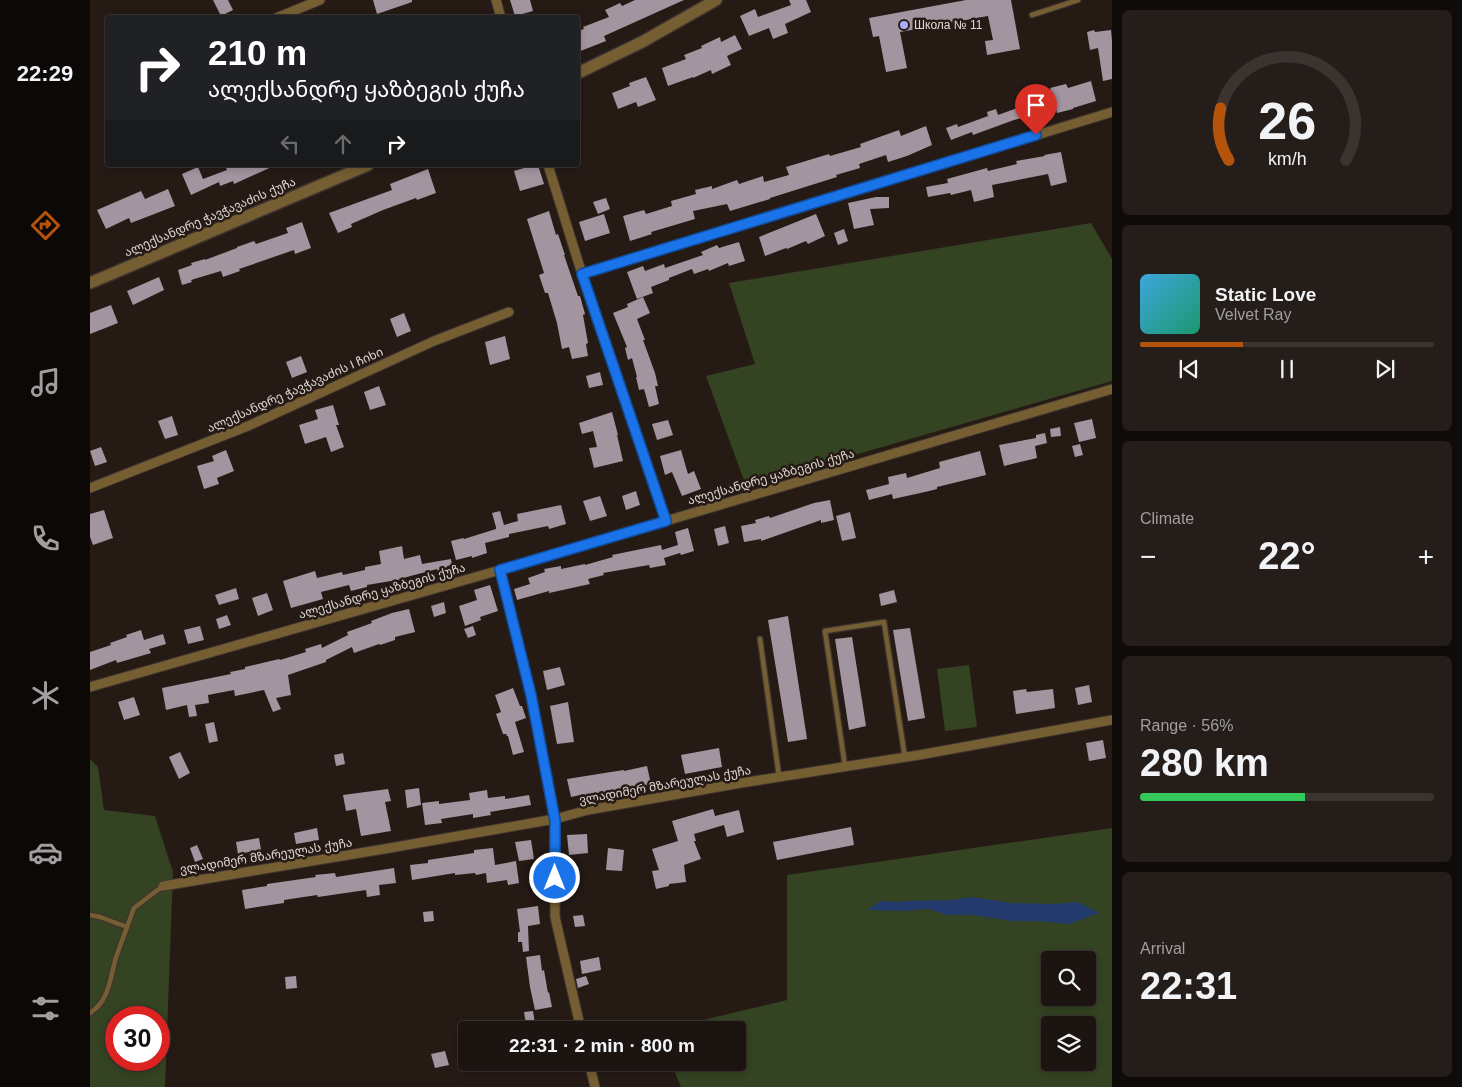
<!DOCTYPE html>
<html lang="en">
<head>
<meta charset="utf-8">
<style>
  :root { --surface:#1c1410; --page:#251d19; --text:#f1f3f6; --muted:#a09e9f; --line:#3a3330; --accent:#b45309 }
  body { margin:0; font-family:Helvetica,"Noto Sans Georgian",sans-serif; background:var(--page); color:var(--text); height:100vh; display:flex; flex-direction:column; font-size:19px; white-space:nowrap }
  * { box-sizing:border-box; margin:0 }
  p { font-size:16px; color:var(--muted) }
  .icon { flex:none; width:28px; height:28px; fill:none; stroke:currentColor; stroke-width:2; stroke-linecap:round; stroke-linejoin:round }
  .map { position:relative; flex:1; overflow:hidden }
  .side { display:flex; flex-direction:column; gap:10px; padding:10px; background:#0f0b09; width:350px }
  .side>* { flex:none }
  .guide { position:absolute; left:15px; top:15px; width:475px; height:152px; border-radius:5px; box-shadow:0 2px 8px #0003,0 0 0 1px var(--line); background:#202124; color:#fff; overflow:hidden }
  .controls { position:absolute; left:951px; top:951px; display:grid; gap:10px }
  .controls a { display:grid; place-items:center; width:55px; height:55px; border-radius:5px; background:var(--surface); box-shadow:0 2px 8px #0003,0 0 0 1px var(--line); font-size:25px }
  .speed { position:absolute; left:15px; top:1006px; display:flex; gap:10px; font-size:25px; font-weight:700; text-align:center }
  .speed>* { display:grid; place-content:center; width:65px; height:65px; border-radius:50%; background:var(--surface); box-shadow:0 2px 8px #0003,0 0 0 1px var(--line); line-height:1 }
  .speed .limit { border:8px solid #d22; background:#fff; color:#111 }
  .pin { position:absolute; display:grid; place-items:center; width:42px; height:42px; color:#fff; margin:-51px -21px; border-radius:50% 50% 50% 0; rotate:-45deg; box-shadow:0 0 5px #0007 }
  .pin .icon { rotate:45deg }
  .me { position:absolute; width:55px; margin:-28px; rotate:0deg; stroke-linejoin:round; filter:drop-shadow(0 0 4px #0008) }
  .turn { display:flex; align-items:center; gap:18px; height:105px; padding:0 20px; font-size:22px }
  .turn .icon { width:65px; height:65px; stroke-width:2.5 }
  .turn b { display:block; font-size:35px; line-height:42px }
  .lanes { display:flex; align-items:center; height:48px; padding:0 20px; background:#0003; justify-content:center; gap:25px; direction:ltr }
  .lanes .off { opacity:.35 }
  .big { font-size:38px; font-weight:700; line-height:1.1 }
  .side .tile { flex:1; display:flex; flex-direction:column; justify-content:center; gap:8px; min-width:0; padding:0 18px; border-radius:8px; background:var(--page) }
  .side .dial { align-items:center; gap:0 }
  .dial svg { height:130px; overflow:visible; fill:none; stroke:var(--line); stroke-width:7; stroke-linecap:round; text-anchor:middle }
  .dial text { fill:var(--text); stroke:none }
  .song { display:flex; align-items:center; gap:15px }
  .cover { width:60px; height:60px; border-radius:8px; background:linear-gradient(135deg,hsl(200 70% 55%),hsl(160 70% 35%)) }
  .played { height:5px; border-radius:2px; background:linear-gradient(90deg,var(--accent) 35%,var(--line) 35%) }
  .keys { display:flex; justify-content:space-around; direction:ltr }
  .heat { display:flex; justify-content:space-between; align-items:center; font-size:28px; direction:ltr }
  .charge { height:8px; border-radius:4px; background:linear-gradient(90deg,#34c759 56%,var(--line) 0) }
  .trip { position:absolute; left:368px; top:1021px; width:288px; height:50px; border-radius:5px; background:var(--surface); box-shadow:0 2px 8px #0003,0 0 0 1px var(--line); font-weight:700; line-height:50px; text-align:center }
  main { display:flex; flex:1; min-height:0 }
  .menu { display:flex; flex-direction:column; width:90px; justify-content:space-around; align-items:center; background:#0b0806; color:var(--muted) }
  .menu .icon { width:35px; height:35px }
  .menu .selected { color:var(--accent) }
  .menu b { font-size:22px; color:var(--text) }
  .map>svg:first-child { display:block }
  .green { fill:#344322; fill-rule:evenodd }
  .water { fill:#223b6c }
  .building { fill:#a395a0 }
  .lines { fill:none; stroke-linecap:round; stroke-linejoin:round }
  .service-casing { stroke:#403430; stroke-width:7 }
  .minor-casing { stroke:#403430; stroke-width:11 }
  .tertiary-casing { stroke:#403430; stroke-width:14 }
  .service { stroke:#755e32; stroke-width:4.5 }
  .minor { stroke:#755e32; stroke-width:9 }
  .tertiary { stroke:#755e32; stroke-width:11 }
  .route-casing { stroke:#114b97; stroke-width:12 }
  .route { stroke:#1a73e8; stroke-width:9 }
  .poi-dot { fill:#aeaefa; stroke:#261a15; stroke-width:2 }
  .labels { text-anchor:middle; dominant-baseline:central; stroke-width:5; stroke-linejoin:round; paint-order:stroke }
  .poi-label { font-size:12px; fill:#e0d7d3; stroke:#261a15; text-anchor:start }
  .street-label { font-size:12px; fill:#e0d7d3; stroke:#261a15 }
</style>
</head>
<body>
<main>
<nav class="menu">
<b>22:29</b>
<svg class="icon selected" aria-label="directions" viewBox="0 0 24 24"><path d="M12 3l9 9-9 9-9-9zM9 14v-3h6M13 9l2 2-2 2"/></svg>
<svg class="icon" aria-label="music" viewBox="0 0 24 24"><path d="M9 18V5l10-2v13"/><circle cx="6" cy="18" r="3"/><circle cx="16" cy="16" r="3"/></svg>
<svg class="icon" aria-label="phone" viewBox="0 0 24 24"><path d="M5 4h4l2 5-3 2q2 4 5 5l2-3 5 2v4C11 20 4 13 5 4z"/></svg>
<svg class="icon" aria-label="climate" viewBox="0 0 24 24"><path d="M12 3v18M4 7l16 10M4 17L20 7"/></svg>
<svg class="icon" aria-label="car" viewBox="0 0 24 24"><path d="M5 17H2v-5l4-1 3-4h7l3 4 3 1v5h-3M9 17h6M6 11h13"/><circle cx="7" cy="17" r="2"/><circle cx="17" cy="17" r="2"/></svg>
<svg class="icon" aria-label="filters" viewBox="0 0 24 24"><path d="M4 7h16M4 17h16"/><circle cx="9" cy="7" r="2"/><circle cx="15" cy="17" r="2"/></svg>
</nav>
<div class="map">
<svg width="1022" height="1087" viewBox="0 0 1022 1087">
  <rect width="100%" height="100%" fill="#261a15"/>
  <g class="green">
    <polygon points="1001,223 1022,259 1022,381 656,486 616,376 665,364 639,283"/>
    <polygon points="879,665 887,727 855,731 847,669"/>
    <path d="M0 759 8 767 14 810 65 816 83 872 75 1087H0ZM26 1018H69V1060H26Z"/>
    <path d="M1022 828V1087H591L581 1063 646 1062V1030H571L697 1000V875ZM960 960H998V998H960ZM960 1025H998V1062H960Z"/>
  </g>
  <polygon class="water" points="883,897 921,903 963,904 988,902 1009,913 979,924 946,921 920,921 883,915 856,915 839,909 813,911 777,910 791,901 808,902 818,901 861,900"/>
  <g class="building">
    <polygon points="123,0 138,0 143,10 131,16"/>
    <polygon points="283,0 322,0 322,2 287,14"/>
    <polygon points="420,0 440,0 443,11 425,16"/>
    <polygon points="545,0 594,0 514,36 516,41 488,52 488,31 494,29 493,27 519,17 515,10 530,3 532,6"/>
    <polygon points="699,0 716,0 721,12 695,24 698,33 683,39 679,28 659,36 650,16 665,9 668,17 701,5"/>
    <polygon points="876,0 921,0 930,49 897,55 895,41 903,40 898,16 810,32 817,68 796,72 789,36 783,37 779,18"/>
    <polygon points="1004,30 1005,32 1021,30 1022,41 1022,79 1013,81 1008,48 1000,50 997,32"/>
    <polygon points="645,35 652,49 637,56 641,65 622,74 621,70 603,78 603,77 578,86 572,68 596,59 594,55 612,48 611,46 630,37 631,42"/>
    <polygon points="556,77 566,100 548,107 546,102 528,109 522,93 540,86 539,83"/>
    <polygon points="1001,81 1006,101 983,108 983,109 967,113 966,109 924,120 883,135 882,132 861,140 856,128 867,124 868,127 898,116 897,112 906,109 908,115 933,106 963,98 960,88 976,84 978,88"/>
    <polygon points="836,126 842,145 817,156 798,162 796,155 769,164 770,168 746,175 747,177 680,198 680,199 640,211 637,204 603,211 605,219 561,232 562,234 540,241 533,216 554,210 556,214 582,206 581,201 606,194 605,190 622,186 622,189 647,180 649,184 673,176 674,182 699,175 696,167 739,154 740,156 771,147 770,144 809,130 811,136"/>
    <polygon points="971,152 977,182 961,186 958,174 902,185 904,197 884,202 881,190 861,195 860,193 838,197 836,187 858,183 857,179 897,168 898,171 927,164 926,161 955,156 954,155"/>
    <polygon points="135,165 186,165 144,184 143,181 130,186 129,182 101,195 92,174 108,167 113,179 137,170"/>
    <polygon points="444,165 448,165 454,184 430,191 424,171"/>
    <polygon points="338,169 346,193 327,200 326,198 293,210 261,224 262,227 248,233 239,213 302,190 300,184"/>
    <polygon points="78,189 85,206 41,223 39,218 16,229 7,210 51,191 55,199"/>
    <polygon points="786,197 799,197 799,208 780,209 784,225 764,229 758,203"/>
    <polygon points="516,198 520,209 508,214 503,202"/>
    <polygon points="459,211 466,235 468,234 475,255 474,255 488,296 490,296 495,314 493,315 498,343 496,344 498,356 482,359 479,347 472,349 467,323 458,293 455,293 449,275 454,273 437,219"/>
    <polygon points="514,214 520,233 495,241 489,222"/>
    <polygon points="726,214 735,236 718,244 716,241 697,249 696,248 675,256 669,237"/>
    <polygon points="212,222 221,248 205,254 204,250 149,269 150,271 133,277 131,271 101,280 102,282 92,285 88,270 102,265 101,263 115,259 115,260 147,248 147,247 164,241 166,244 198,233 196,228"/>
    <polygon points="754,229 758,241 748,245 744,233"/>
    <polygon points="649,242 655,261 639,266 638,263 619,271 618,269 604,274 602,269 579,278 579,280 561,287 563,293 547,299 537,272 553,266 555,271 574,264 575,268 613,255 611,252 627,245 629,248"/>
    <polygon points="69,277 74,290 43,305 37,291"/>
    <polygon points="553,297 560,313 547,319 555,340 553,340 565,373 568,386 565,386 569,404 559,407 554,389 549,390 546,377 547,377 542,358 538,360 535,348 537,347 523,313 538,307 537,304"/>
    <polygon points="21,305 28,323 0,334 0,313"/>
    <polygon points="314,313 321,331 307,337 300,319"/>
    <polygon points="415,336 420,359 400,365 395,342"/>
    <polygon points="211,356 217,372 202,378 196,362"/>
    <polygon points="510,372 513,385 499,388 496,376"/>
    <polygon points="289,386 296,405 280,410 274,392"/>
    <polygon points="243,405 249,425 246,425 254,447 241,452 236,437 215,444 209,425 228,419 225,410"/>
    <polygon points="522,412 528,435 527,435 533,461 504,468 499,448 507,447 503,431 492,434 489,423"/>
    <polygon points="82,416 88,435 75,439 68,421"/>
    <polygon points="1002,419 1006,438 989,442 984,423"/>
    <polygon points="578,420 583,435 567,440 562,424"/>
    <polygon points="970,427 971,436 961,437 960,429"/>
    <polygon points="955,433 957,443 945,446 947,458 914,466 909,445 946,438 946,435"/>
    <polygon points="990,444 993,455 985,457 982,446"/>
    <polygon points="11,447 17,462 5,466 0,451"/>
    <polygon points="136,450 144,471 127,478 129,484 114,489 107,466 124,461 122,456"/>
    <polygon points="591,450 598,474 604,471 611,489 592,496 582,472 575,475 570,456"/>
    <polygon points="890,451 896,475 847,487 847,489 835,492 803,499 802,494 779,500 776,490 799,484 798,477 816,473 817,478 850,468 849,462"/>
    <polygon points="546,491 550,505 536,510 532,496"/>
    <polygon points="510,496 517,516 500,521 493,501"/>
    <polygon points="740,500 744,520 731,523 731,520 671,541 671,539 654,542 651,526 666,523 665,520 679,516 680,518 724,503"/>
    <polygon points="471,505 476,524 459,529 458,526 419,534 419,537 395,543 397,553 382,558 382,556 366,560 361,541 373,538 374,539 406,529 406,527 402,513 410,511 414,525 428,521 427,514"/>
    <polygon points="14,510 23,538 3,545 0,537 0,514"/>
    <polygon points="760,512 766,538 752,541 746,516"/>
    <polygon points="635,526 639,543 628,546 624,529"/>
    <polygon points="598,528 604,551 591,555 590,553 574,558 576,565 560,568 559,565 513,573 514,575 498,579 500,584 459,593 459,591 427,600 424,589 440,584 438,578 455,572 454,569 471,566 471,569 495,564 495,565 523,557 522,555 571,545 572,550 588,545 585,532"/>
    <polygon points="312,546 314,559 330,555 332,564 361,559 362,565 357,566 357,570 348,572 347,569 313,578 313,579 277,585 277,587 261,591 259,585 231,592 233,599 201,608 193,581 225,571 227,578 252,572 253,575 275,570 275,567 291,564 289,551"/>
    <polygon points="400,585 408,611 390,617 391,620 375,626 369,606 387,600 384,590"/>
    <polygon points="146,588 149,599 129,605 125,595"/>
    <polygon points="804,590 807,602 791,606 789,594"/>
    <polygon points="177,593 183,610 168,616 162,598"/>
    <polygon points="354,602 356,613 344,617 341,606"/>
    <polygon points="319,609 325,632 305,637 305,640 290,645 289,644 264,653 262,647 236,660 236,662 198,675 201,695 186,698 191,709 183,712 174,690 145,696 144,690 118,695 119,703 105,705 107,716 99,717 97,705 76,710 72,688 141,674 140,672 155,669 155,667 189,659 190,660 216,652 215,649 231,644 232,648 258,635 257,632 282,623 281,621 302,613"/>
    <polygon points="137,615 141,625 129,629 126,619"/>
    <polygon points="698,616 717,739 698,742 678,620"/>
    <polygon points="110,626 114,640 98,644 94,630"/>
    <polygon points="383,626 386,635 378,638 374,629"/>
    <polygon points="820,628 835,718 818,721 803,630"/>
    <polygon points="51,630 54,640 73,634 76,644 59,649 61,653 27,663 26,660 0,670 0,652 21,645 20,643 37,637 36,635"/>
    <polygon points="762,637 776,726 759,730 745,639"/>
    <polygon points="470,667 475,685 457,690 453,671"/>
    <polygon points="999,685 1002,702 988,705 985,688"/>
    <polygon points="423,688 430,706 432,706 436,718 425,722 434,752 423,755 418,736 417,736 416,734 413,734 406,714 411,712 405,695"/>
    <polygon points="936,689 937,692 963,689 965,708 926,714 923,691"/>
    <polygon points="44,697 50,715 34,720 28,702"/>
    <polygon points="478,702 484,742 467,744 460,706"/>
    <polygon points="124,722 128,741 119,743 115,724"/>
    <polygon points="1013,740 1016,758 999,761 996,743"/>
    <polygon points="629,748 632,767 595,774 591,755"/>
    <polygon points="90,752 100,773 89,779 79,757"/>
    <polygon points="253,753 255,764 246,766 244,755"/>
    <polygon points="557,766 561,784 521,792 521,791 495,795 495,794 481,797 477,779 521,772 534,770 534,771"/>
    <polygon points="329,788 331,805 317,808 315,790"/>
    <polygon points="298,789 301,801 295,802 301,831 271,836 266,809 256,811 253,795"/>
    <polygon points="397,790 398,798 415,796 415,799 439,795 441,805 400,812 401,815 383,818 383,814 351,819 352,823 335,825 332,803 349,801 349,804 380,800 379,793"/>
    <polygon points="623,809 625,816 649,810 654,832 637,837 634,825 604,834 606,841 604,841 611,859 594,865 596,882 579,884 579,886 566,889 562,871 569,870 562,849 588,841 582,821"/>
    <polygon points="761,827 764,845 687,860 683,842"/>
    <polygon points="227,828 229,840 206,844 204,833"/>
    <polygon points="497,834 498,853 479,855 477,835"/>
    <polygon points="169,838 171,850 148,854 146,842"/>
    <polygon points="441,840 444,859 429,861 425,842"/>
    <polygon points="107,845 113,859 105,862 100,848"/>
    <polygon points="403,848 405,865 426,861 429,883 418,885 417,880 397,883 396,873 386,875 385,873 365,875 365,873 322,880 320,865 338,863 338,860 384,853 384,850"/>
    <polygon points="518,848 534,850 532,871 516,870"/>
    <polygon points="304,868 306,883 289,885 290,895 277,897 276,890 228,897 227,895 194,900 194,903 155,909 152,890 177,886 177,884 226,877 225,875 245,873 246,877"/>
    <polygon points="448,906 450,924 438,926 439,951 433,952 432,942 428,942 428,932 430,932 427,909"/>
    <polygon points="343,911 344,921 334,922 333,912"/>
    <polygon points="493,915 495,926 485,927 483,916"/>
    <polygon points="450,955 452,971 454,970 458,993 459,992 462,1007 445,1010 440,987 436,957"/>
    <polygon points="509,957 511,970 492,974 490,961"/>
    <polygon points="206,976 207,988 196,989 195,977"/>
    <polygon points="496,976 499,984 488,988 486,979"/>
    <polygon points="443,1011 446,1030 437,1030 434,1012"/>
    <polygon points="355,1051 359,1065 345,1068 341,1054"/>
  </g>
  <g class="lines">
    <defs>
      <g id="service">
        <polyline points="942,15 988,0"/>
        <polyline points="670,639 689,776"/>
        <polyline points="755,766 735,631 794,622 815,758"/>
        <polyline points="0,915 10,917 37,927 44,908 73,886"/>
        <path d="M0 1013C18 1002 20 980 25 961 28 950 33 939 37 927"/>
      </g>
      <g id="minor">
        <polyline points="406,0 411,18"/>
        <polyline points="186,18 230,0"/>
        <polyline points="458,165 492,274 576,521"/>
        <polyline points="492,274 1022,112"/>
        <polyline points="0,488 158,426 344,341 419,312"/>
        <polyline points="410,570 441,695 465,819 465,917 491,1030"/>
        <polyline points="0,687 410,570 1022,389"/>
        <polyline points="73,886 294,849 465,819 498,810 651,783 829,755 1022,720"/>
        <polyline points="499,1062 505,1087"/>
      </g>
      <g id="tertiary">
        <polyline points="488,73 552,42 626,0"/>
        <polyline points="0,283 278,165"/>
      </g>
    </defs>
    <use href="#service" class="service-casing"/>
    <use href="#minor" class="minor-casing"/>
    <use href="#tertiary" class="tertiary-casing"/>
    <use href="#service" class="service"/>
    <use href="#minor" class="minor"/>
    <use href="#tertiary" class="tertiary"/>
  </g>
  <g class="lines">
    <defs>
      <polyline id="route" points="465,878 465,820 441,695 410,570 576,521 492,274 946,135"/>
    </defs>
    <use href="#route" class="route-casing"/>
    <use href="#route" class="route"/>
  </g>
  <circle class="poi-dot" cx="814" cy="25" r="5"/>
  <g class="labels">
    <g class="poi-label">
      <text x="824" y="25">Школа № 11</text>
    </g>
    <g class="street-label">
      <text transform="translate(120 217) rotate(-23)">ალექსანდრე ჭავჭავაძის ქუჩა</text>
      <text transform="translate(205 390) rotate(-24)">ალექსანდრე ჭავჭავაძის I ჩიხი</text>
      <text transform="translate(681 477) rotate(-16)">ალექსანდრე ყაზბეგის ქუჩა</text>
      <text transform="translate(292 591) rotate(-16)">ალექსანდრე ყაზბეგის ქუჩა</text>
      <text transform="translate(575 785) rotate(-10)">ვლადიმერ მზარეულას ქუჩა</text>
      <text transform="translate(176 856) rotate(-9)">ვლადიმერ მზარეულას ქუჩა</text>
    </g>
  </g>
</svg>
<div class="controls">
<a><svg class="icon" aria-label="search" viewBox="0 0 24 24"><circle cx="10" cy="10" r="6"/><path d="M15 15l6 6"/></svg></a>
<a><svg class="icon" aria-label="layers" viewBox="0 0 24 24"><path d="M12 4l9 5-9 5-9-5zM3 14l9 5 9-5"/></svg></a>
</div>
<div class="speed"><div class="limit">30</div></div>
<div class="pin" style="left:946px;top:135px;background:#d93025"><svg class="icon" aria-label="arrive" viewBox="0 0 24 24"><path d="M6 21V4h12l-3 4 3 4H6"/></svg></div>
<svg class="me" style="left:465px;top:878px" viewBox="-20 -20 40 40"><circle r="17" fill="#1a73e8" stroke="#fff" stroke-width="3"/><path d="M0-11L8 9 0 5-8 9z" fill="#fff"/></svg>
<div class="trip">22:31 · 2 min · 800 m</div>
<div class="guide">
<div class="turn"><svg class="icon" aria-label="right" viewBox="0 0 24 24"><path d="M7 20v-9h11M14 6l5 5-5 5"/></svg><div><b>210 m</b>ალექსანდრე ყაზბეგის ქუჩა</div></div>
<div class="lanes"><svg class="icon off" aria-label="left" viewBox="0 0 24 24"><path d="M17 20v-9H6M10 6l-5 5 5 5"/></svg><svg class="icon off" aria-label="ahead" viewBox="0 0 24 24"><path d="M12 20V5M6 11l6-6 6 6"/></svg><svg class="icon" aria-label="right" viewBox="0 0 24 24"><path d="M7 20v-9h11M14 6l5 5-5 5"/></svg></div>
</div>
</div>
<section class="side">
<div class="tile dial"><svg viewBox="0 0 100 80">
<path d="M14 69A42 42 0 1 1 86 69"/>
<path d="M14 69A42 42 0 0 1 9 37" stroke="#b45309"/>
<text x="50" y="56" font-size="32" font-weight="700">26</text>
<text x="50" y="72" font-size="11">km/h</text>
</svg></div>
<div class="tile">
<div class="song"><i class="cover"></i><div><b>Static Love</b><p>Velvet Ray</p></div></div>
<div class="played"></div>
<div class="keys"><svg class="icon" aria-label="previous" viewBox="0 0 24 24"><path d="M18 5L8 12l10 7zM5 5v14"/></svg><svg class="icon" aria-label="pause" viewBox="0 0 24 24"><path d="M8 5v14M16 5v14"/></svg><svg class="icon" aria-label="next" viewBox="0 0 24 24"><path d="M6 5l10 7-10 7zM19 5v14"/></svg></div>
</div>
<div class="tile"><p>Climate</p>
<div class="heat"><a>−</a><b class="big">22°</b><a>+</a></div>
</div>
<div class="tile"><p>Range · 56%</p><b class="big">280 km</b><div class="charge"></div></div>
<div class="tile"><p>Arrival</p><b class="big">22:31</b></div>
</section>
</main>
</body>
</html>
